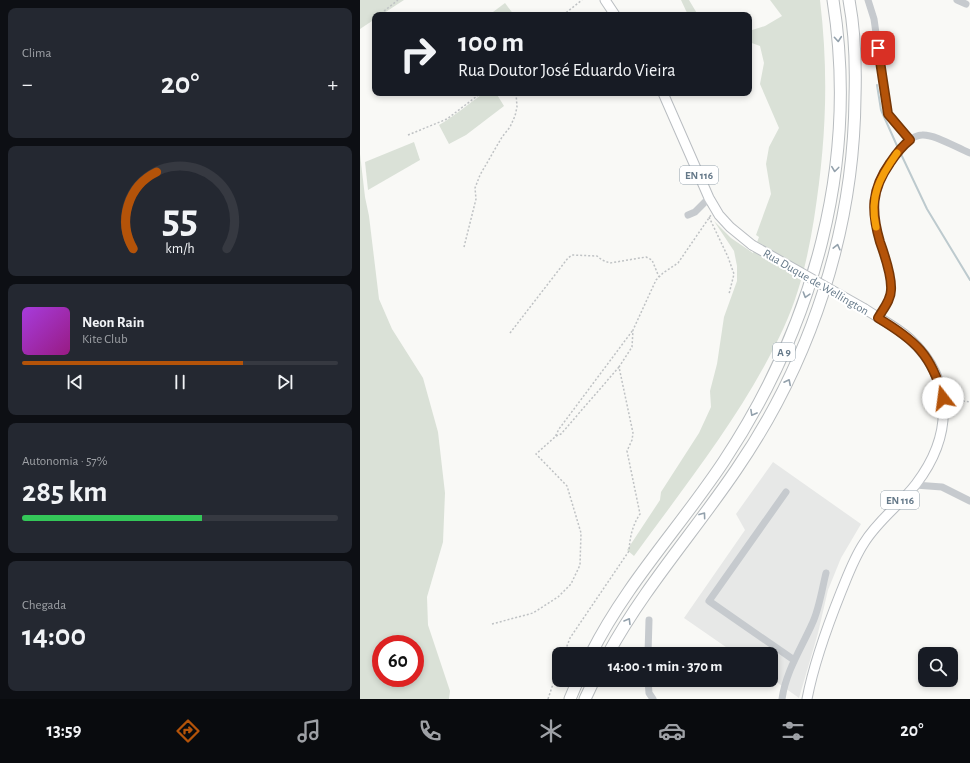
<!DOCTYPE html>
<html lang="pt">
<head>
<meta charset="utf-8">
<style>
  :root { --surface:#171b24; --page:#242831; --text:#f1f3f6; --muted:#9ea1a6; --line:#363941; --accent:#b45309 }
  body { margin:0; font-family:"Alegreya Sans",sans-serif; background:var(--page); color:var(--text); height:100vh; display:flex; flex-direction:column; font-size:15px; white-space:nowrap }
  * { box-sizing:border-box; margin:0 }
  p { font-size:13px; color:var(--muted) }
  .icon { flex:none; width:22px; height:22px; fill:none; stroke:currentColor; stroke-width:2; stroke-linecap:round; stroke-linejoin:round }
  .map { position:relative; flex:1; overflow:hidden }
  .drawer { display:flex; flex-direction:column; gap:8px; padding:8px; background:#0d0f14; width:360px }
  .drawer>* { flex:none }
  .guide { position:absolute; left:12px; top:12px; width:380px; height:84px; border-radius:8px; box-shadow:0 2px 6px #0003; background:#171b24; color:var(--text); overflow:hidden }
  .buttons { position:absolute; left:558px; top:647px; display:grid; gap:8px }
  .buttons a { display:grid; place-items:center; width:40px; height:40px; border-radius:8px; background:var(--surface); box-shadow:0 2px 6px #0003; font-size:20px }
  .speed { position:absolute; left:12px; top:635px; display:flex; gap:8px; font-size:20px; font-weight:700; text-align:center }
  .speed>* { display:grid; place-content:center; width:52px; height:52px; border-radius:50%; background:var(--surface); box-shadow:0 2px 6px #0003; line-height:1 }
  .speed .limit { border:6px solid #d22; background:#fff; color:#111 }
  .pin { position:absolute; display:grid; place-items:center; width:34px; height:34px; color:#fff; margin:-17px; border-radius:8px; box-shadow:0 2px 6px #0006 }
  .me { position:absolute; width:44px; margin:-22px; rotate:345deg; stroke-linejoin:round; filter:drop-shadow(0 0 3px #0008) }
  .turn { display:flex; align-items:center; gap:14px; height:84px; padding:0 20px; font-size:18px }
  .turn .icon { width:52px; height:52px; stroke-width:2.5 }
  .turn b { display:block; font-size:28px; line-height:34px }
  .big { font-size:30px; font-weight:700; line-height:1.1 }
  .drawer .tile { flex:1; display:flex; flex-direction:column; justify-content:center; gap:6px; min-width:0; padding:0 14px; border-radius:8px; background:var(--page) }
  .drawer .dial { align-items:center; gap:0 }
  .dial svg { height:104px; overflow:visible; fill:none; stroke:var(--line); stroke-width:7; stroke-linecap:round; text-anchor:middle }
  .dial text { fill:var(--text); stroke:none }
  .song { display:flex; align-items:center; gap:12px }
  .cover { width:48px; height:48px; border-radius:6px; background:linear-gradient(135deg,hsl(280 70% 55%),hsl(310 70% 35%)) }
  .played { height:4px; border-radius:2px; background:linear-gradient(90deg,var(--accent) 70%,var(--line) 70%) }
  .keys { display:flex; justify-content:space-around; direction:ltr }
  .heat { display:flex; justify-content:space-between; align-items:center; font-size:22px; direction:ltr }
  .charge { height:6px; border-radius:3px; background:linear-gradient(90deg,#34c759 57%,var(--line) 0) }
  .trip { position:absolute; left:192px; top:647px; width:226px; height:40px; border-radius:8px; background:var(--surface); box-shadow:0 2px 6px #0003; font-weight:700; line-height:40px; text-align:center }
  .tab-bar { display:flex; height:64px; justify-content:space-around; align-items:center; background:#090b0e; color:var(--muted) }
  .tab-bar .icon { width:28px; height:28px }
  .tab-bar .selected { color:var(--accent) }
  .tab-bar b { font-size:18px; color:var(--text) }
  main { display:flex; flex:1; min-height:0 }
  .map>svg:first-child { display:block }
  .built { fill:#e7e8e7 }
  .green { fill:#dae1d7; fill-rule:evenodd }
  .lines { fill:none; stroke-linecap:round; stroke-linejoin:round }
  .stream { stroke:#bdcace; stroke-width:2 }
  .major-casing { stroke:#b9bdc1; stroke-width:11 }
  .highway-casing { stroke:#b8bcbf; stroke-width:13 }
  .path { stroke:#bfc2c4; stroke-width:1.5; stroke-dasharray:2 2; stroke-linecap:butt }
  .minor { stroke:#c6cace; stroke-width:7 }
  .major { stroke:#fff; stroke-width:9 }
  .highway { stroke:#fff; stroke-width:11 }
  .major-bridge-casing { stroke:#b9bdc1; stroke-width:11; stroke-linecap:butt }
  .major-bridge { stroke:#fff; stroke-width:9 }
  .oneway { stroke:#93a1ac }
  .route-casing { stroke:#753606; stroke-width:10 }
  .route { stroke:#b45309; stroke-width:7 }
  .slow { stroke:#f59e0b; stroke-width:7 }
  .labels { text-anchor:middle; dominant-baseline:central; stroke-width:4; stroke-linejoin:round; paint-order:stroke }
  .shield { fill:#fff; stroke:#93a1ac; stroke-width:1 }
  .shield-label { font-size:11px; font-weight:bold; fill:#657989 }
  .street-label { font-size:12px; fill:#657989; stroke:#fff }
</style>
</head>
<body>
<main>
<section class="drawer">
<div class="tile"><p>Clima</p>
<div class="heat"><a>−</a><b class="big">20°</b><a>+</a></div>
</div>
<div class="tile dial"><svg viewBox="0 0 100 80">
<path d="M14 69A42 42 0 1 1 86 69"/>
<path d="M14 69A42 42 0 0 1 32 10" stroke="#b45309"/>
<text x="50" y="56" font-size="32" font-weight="700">55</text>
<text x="50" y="72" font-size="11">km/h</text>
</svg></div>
<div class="tile">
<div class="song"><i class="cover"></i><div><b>Neon Rain</b><p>Kite Club</p></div></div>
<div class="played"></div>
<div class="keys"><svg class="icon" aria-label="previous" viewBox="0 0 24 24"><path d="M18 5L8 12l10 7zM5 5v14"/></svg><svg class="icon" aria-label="pause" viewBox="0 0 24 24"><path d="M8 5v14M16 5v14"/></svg><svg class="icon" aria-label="next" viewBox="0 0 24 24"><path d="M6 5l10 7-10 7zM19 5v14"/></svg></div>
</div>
<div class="tile"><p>Autonomia · 57%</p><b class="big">285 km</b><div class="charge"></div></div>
<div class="tile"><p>Chegada</p><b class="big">14:00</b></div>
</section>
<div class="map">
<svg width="610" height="699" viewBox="0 0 610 699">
  <rect width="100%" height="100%" fill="#f9f9f6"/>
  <polygon class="built" points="413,462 501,524 481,558 468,590 458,633 439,698 411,678 411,654 376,654 324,618 385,530 376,514"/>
  <g class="green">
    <polygon points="0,0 44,0 21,15 15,15 15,19 0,29"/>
    <polygon points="321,0 329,0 338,15 328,15"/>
    <path d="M410 0H460C469 76 466 143 454 219 448 256 440 292 424 327 386 410 327 483 274 556L267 550 300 500 301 492 339 433 351 407 350 391 357 364 364 317 377 281V266L374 251 354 221 371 238 393 253 399 237 396 235 411 194 406 164 409 147 419 128 400 84 404 63 400 46 389 42V31L405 26 422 16Z"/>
    <polygon points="145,3 154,15 129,15"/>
    <path d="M124 93H136L144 106 106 135 89 144 79 125C95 116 109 103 124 93Z"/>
    <polygon points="54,142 60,160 8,190 5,162"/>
    <path d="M0 154 5 197 9 216 19 299 32 329 63 378 78 432 85 493 83 542 67 597 68 625 90 691 89 699H0ZM21 644H55V678H21Z"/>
  </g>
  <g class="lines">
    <g class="stream">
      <polyline points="517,85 521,110 538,148"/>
      <polyline points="540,152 567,209 610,280"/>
    </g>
    <defs>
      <g id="major">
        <polyline points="245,0 255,15"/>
        <polyline points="303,93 349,198 359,215 370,227 392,245"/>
        <path d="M447 699C454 662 467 627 481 592 488 575 494 558 504 543 518 520 540 505 556 484 592 437 595 381 550 339 537 327 520 319 505 309"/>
      </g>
      <g id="highway">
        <path d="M231 654C266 584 321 526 364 461 454 325 499 163 473 0"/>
        <path d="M248 654C284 588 334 532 376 470 451 361 494 230 495 97 496 65 495 32 489 0"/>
        <polyline points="210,699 218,680"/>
        <polyline points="225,699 234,680"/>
      </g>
    </defs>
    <use href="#major" class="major-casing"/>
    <use href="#highway" class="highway-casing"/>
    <g class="path">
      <polyline points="24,11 38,0"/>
      <polyline points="203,15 222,0"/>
      <polyline points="48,135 87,119 121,93"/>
      <polyline points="349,217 368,257 374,274 369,294"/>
      <polyline points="104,247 116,199 115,188 120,175 142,137 150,127 155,116 157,107 156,93"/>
      <polyline points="150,333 208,258 212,255 237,256 242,260 250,263 286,257 292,260 299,277"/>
      <polyline points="591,399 610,402"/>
      <polyline points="196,436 201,434 259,367"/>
      <polyline points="132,624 173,613 198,597 211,584 220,565 221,533 207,486 176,454 195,437 199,429 273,330"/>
      <path d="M204 654 210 638 269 551C270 537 272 526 280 514L267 451 272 440 273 433 259 367 272 347 273 330 296 280 303 273 318 263 351 215"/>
      <polyline points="188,699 199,666"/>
    </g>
    <g class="minor">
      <polyline points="508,0 514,19 527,111 530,117 550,140"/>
      <polyline points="597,0 606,4"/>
      <polyline points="328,215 335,212 349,198"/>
      <path d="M518 318C523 309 531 300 531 290 532 285 530 280 529 275 525 255 517 236 514 216 513 207 514 198 517 189 521 173 543 136 562 135 575 134 597 148 610 153"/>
      <polyline points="555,485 582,487 610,501"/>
      <polyline points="426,492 349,601 434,660"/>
      <polyline points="288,654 289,620"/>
      <polyline points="288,680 289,693 293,699"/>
      <path d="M422 699C426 671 441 649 452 624 459 610 462 589 466 573"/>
    </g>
    <use href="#major" class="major"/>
    <use href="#highway" class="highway"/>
    <defs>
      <polyline id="major-bridge" points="392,245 505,309"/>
    </defs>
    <use href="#major-bridge" class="major-bridge-casing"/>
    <use href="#major-bridge" class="major-bridge"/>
  </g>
  <defs><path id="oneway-chevron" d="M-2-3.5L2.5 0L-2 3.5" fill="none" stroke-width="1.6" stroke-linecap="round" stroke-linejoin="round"/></defs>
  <g class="oneway">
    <use href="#oneway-chevron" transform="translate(478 39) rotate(85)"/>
    <use href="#oneway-chevron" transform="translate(475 169) rotate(97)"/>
    <use href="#oneway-chevron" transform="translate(477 247) rotate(-76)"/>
    <use href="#oneway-chevron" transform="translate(446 295) rotate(107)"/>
    <use href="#oneway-chevron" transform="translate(428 382) rotate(-63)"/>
    <use href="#oneway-chevron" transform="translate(393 413) rotate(119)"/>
    <use href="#oneway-chevron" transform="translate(343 515) rotate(-54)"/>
    <use href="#oneway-chevron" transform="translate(268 621) rotate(-59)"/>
  </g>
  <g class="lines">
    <defs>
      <path id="route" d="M518 48 528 114 550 140C542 146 536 154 530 163 511 190 511 211 520 242 525 256 532 276 531 290 531 300 523 309 518 318 555 340 572 355 583 398"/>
    </defs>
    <use href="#route" class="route-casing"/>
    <use href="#route" class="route"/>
    <path class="slow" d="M516 227C509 196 520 177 537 153"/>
  </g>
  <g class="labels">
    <g class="shield">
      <rect x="320" y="166" width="38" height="18" rx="3"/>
      <rect x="413" y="343" width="22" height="18" rx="3"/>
      <rect x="521" y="491" width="38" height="18" rx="3"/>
    </g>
    <g class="shield-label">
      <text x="339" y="175">EN 116</text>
      <text x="424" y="352">A 9</text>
      <text x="540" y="500">EN 116</text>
    </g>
    <g class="street-label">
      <text transform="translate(456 282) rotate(30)">Rua Duque de Wellington</text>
    </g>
  </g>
</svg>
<div class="buttons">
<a><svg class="icon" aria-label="search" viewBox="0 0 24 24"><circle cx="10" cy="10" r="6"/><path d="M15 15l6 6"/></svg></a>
</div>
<div class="speed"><div class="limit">60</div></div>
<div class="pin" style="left:518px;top:48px;background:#d93025"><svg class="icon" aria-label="arrive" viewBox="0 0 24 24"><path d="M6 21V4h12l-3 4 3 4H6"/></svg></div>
<svg class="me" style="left:583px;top:398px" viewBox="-20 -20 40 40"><circle r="19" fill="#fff"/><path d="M0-13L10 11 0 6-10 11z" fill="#b45309"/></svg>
<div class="trip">14:00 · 1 min · 370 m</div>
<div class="guide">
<div class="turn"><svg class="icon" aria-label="right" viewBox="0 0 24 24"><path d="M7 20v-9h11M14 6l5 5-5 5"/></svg><div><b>100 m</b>Rua Doutor José Eduardo Vieira</div></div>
</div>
</div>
</main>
<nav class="tab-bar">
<b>13:59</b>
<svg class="icon selected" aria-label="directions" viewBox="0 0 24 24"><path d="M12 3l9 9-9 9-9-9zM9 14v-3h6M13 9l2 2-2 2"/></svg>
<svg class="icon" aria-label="music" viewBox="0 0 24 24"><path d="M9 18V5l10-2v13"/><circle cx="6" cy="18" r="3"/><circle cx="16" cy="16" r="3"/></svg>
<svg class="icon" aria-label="phone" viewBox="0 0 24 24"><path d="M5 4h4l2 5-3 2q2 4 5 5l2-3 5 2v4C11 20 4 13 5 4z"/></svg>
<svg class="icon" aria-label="climate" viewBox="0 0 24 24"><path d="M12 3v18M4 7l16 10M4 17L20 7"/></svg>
<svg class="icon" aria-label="car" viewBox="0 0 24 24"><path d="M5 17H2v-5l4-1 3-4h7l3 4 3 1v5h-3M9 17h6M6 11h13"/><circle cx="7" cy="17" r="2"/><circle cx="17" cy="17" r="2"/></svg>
<svg class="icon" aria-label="filters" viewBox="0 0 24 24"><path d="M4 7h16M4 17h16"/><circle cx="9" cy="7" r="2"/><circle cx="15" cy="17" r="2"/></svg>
<b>20°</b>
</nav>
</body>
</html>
